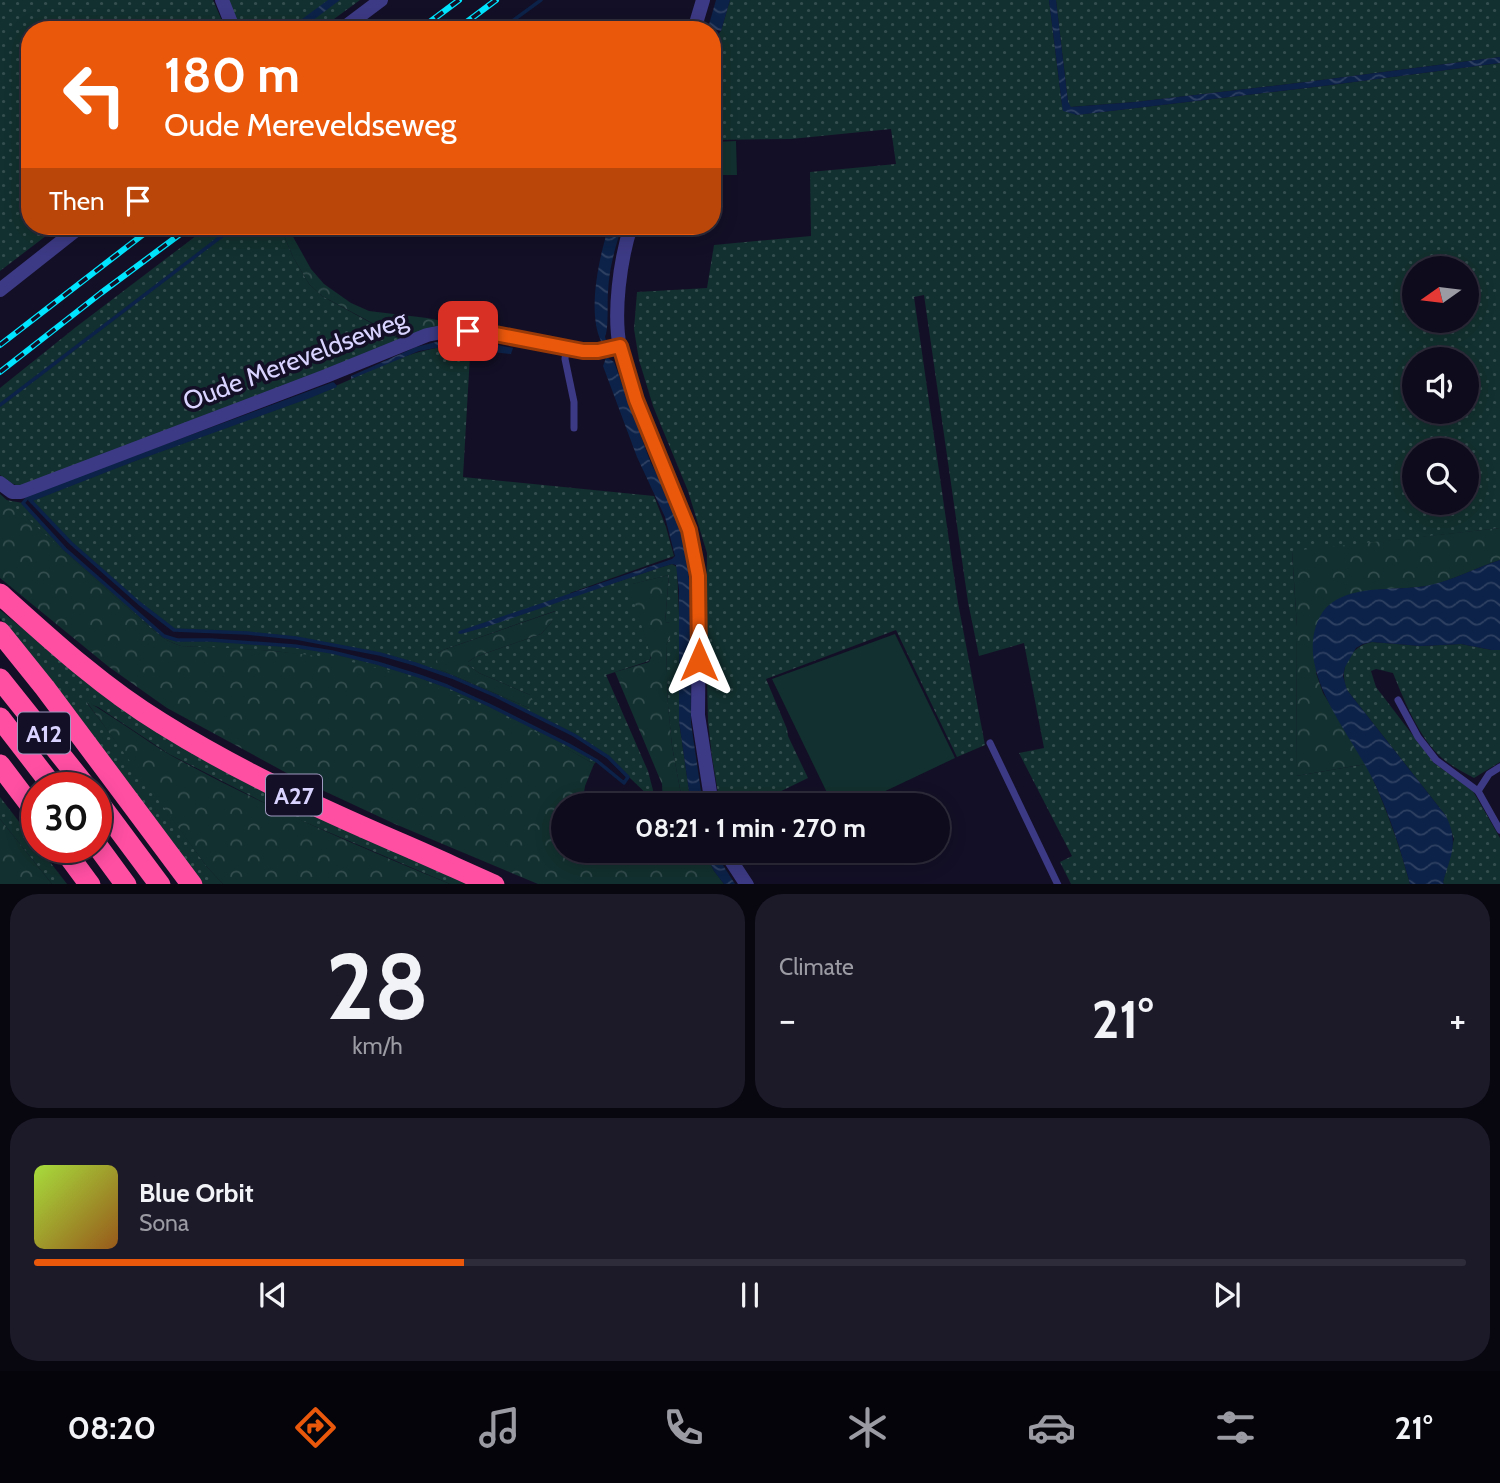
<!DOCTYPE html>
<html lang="en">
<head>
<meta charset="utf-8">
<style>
  :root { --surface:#0e0b1c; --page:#1c1929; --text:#f1f3f6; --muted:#9b9ba3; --line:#2e2b3b; --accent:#ea580c }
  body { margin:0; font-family:Cabin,sans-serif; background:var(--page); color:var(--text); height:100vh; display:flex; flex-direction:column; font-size:26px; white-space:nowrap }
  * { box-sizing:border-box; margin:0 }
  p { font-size:23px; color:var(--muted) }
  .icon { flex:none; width:38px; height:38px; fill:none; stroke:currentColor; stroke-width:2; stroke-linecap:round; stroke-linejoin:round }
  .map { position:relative; height:884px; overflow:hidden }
  .details { display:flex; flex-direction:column; gap:10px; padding:10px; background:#08060f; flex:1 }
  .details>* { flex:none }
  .guide { position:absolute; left:21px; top:21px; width:700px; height:214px; border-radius:28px; box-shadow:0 4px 18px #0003,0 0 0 2px var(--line); background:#ea580c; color:#fff; overflow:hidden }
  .needle { width:46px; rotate:256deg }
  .buttons { position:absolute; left:1402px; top:256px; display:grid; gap:14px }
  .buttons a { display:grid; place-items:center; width:77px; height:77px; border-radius:50%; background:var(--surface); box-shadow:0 4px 18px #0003,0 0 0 2px var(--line); font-size:35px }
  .speed { position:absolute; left:21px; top:772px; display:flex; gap:14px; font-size:35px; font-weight:700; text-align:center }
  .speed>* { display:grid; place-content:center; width:91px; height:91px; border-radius:50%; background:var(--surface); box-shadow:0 4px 18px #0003,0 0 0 2px var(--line); line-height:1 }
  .speed .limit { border:10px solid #d22; background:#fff; color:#111 }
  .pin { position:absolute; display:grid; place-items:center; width:60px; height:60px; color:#fff; margin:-30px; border-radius:14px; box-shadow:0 4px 10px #0006 }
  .me { position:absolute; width:77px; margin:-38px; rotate:0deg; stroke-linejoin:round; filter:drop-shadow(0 0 5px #0008) }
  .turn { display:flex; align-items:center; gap:24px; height:147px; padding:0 28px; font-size:32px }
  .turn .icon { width:91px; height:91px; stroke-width:2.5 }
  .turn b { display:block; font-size:49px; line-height:60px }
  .then { display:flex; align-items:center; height:66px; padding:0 28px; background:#0003; gap:14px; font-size:26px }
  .big { font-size:52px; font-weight:700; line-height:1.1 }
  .details .widget { flex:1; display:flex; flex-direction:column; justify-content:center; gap:10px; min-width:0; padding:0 24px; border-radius:28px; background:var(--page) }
  .details .dial { align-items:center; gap:0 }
  .dial b { font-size:91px; line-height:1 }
  .song { display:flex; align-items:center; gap:21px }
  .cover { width:84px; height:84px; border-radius:10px; background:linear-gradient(135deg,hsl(80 70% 55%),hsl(30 70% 35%)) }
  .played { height:7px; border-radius:4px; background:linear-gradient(90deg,var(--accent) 30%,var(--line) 30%) }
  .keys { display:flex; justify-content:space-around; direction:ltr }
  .heat { display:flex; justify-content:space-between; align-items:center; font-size:38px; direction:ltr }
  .details .tiles { flex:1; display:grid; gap:10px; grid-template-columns:1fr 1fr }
  .widget:last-child { grid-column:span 2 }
  .trip { position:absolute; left:551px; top:793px; width:399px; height:70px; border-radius:35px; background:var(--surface); box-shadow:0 4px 18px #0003,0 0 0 2px var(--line); font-weight:700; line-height:70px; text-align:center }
  .menu { display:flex; height:112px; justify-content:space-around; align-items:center; background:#06040b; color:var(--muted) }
  .menu .icon { width:49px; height:49px }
  .menu .on { color:var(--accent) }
  .menu b { font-size:32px; color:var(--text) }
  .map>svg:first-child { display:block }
  .grass { fill:url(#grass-dots); fill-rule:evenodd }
  .forest { fill:url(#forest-crowns) }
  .park { fill:#12302f }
  .water { fill:url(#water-waves) }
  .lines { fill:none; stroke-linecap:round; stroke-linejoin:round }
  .stream { stroke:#0c2248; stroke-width:3.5 }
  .lane { stroke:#3d3a85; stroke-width:7 }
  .street { stroke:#3d3a85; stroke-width:14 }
  .highway { stroke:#ff4fa3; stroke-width:21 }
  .rail-casing { stroke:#00e5ff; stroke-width:6 }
  .rail { stroke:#130f26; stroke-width:3.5; stroke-dasharray:10; stroke-linecap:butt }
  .route-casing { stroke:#983908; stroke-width:18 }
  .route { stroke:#ea580c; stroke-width:12 }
  .labels { text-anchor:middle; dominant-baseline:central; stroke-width:7; stroke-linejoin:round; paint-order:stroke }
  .shield { fill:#130f26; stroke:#9e99be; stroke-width:2 }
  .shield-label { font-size:24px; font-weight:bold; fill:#d9d4ff }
  .street-label { font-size:26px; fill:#d9d4ff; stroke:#130f26 }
</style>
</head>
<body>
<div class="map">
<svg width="1500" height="885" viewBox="0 0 1500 885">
  <defs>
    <pattern id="grass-dots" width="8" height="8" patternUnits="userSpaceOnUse" patternTransform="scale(1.75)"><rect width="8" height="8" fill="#12302f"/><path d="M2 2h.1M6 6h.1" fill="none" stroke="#344d4e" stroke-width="1.8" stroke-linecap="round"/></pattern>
    <pattern id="forest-crowns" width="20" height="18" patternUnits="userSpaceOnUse" patternTransform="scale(1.75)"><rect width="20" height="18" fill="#12302f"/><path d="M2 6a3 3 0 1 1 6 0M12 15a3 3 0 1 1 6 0" fill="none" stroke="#344d4e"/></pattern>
    <pattern id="water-waves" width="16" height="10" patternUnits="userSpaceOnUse" patternTransform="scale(1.75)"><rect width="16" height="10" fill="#0c2248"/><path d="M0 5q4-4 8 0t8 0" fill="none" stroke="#2f4163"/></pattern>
  </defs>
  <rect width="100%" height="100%" fill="#130f26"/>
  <g class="grass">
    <polygon points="0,0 213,0 226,30 30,30 30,226 59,226 0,271"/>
    <polygon points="227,0 360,0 319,30 239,30"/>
    <path d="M730 0H1049L1062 105 1076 115 1323 86 1500 63V528L1292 552 1297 627 1296 776 1366 764C1384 802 1399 843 1410 884H1071L1060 862 1072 856 1019 753 1044 748 1024 643 979 656 968 602 924 295 914 297 958 603 985 745 957 757 896 630 766 679 787 729 788 736 808 778 769 797 772 805H720L712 757 708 722 706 634 707 553 688 491 653 406 639 360 634 329 637 292 707 288 714 245 811 236 810 172 896 164 891 129 791 139 712 140V42L721 31ZM1414 268H1466V320H1414ZM1414 359H1466V411H1414ZM1414 450H1466V502H1414Z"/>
    <polygon points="1056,0 1500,0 1500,57 1306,82 1135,102 1070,107 1068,102"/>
    <polygon points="209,226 280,226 293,257 309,284 322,296 402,340 212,414 19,486 10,483 0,475 0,388 76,327"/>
    <path d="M441 347H456L470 355 463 477 654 496 666 527 674 556 570 593 571 597 659 568 672 564 677 567 679 614V721L691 805H683L672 746 668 706 666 645 670 638V623L665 622 669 575 633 584 631 587 651 656 649 661 606 675 648 771 654 794V801L608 757 574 735 517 706 452 677 426 668 380 654 296 638 247 633 174 630 139 603 71 543 30 500C123 464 218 431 311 396 354 380 395 355 441 347ZM555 611 551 623 541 634 475 657 468 662V665L479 673 530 695 529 708 441 670 438 653 443 650Z"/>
    <path d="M6 500 23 503 65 549 164 636C180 641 194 639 211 640 239 641 268 643 296 646 403 659 504 708 597 761L594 764 562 746 319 657 274 651 181 646C164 641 153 630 140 619Z"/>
    <polygon points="0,610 87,681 482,884 450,884 286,814 169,754 98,707 87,703 139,772 207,867 223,884 203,884 0,618"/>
    <path d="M1372 642 1421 646 1461 644 1492 650H1500V762L1474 778C1463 772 1451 766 1442 758 1419 738 1404 700 1393 673L1376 669 1371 671 1376 687 1434 763 1473 791 1500 838V884H1444L1443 882 1454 839 1446 816 1347 690C1338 669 1350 646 1372 642Z"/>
    <polygon points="0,797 67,884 52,884 0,819"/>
  </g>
  <g class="forest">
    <polygon points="280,226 287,226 311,269 324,284 351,303 369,311 427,318 481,329 402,339 322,296 309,284 293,257"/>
    <path d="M0 494 140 619C153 630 164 641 181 646 241 648 302 651 361 664 439 682 525 724 594 764L585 786 582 805H564V850L597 851 600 854 617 860 644 865 661 862 704 851 714 871 724 884H538L395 824 294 777 167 708 109 667 0 578Z"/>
    <path d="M1500 528V560C1477 567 1450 582 1427 586 1392 591 1357 585 1327 607L1316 673 1323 693 1366 764 1296 776 1297 627 1292 551Z"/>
    <polygon points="669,575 665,622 671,623 670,638 666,645 668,705 672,746 683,805 663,805 662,784 615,672 649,662 651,657 630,587 632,584"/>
    <path d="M556 611 551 623 541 634 475 657 468 662V665L479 673 530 695 533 700 534 707 529 708 441 670C437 664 436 660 438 653L443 650Z"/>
    <path d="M86 701C116 718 143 739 172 756 262 805 355 845 450 884H223L207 867Z"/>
    <polygon points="0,819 52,884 0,884"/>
  </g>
  <g class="park">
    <polygon points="736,141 737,175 712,175 712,142"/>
    <polygon points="895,634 955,758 856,805 833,805 772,679"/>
  </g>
  <g class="water">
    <polygon points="328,0 340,0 300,30 287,30"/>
    <polygon points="716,0 730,0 721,31 708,28"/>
    <polygon points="1049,0 1056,0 1068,102 1071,107 1135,102 1306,82 1500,57 1500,63 1323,86 1077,115 1063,111 1062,105"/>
    <path d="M609 226H622C615 248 609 269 608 292 607 304 609 328 605 337L606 340 601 341C587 312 599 257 609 226Z"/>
    <polygon points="455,340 470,340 513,348 511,354 475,350 471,346 441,347 419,351 351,379 351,376 416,347 436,342"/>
    <polygon points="606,358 608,358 614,362 650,461 672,505 685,546 690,588 691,723 703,805 691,805 679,721 679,590 676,565 672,564 659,568 486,627 461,634 458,633 459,631 672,559 675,556 665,517 637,457 603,366"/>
    <path d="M1500 560V650H1492L1461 644 1421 646 1372 642 1363 644 1356 648 1345 667 1343 676 1347 690 1446 816C1459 843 1451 855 1443 882L1444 884H1410C1401 851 1390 816 1375 784 1354 738 1301 681 1315 629 1319 616 1324 607 1336 600 1365 584 1399 592 1430 585 1454 580 1477 567 1500 560Z"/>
    <polygon points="704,851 714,851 735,884 724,884 714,871"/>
  </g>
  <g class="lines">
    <g class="stream">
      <polyline points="500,30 541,0"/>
      <polygon points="333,384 335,386 313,395 130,461 30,500 71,543 139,603 174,630 247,633 296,638 380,654 415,664 452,677 496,696 574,735 608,757 628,777 624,783 597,761 569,745 489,705 447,686 419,676 377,663 332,652 295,646 211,640 177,640 164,636 65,549 23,503 28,497"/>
      <polyline points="0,405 235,226"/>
    </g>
    <g class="lane">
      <polyline points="566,348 565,359 574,402 574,428"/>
      <polyline points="1398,700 1418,737 1429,751 1436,760 1478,791 1500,830"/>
      <polyline points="990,743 1058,885"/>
      <polyline points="1478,791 1489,774 1500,767"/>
    </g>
    <g class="street">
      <polyline points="222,0 234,30"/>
      <polyline points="341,30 381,0"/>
      <polyline points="694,30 703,0"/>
      <path d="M631 226C620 260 613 313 620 348 626 375 636 400 646 425 660 460 675 495 689 530L698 576 699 604 698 715 712 805"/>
      <polyline points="0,290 81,226"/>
      <polyline points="0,483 12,492 21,492 326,376 427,335 447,331 468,331 490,333 583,351 598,350 620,346"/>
      <polyline points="724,850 747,885"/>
    </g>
    <g class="highway">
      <path d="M0 594C51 640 102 687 161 723 236 770 316 807 397 842 430 856 462 871 494 885"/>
      <polyline points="0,632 45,688 192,885"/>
      <polyline points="0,679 87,788"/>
      <polyline points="0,718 54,788"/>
      <polyline points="0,765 37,814"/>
      <polyline points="96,799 160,885"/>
      <polyline points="96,844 126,885"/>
      <polyline points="62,847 90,885"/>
    </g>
    <defs>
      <g id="rail">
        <polyline points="419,30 459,0"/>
        <polyline points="456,30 496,0"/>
        <polyline points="0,345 154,226"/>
        <polyline points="0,372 101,293 191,226"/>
      </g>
    </defs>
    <use href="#rail" class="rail-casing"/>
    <use href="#rail" class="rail"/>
  </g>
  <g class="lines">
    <defs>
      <polyline id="route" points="468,331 490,333 583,351 598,351 620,346 636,400 689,530 698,576 699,660"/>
    </defs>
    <use href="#route" class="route-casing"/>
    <use href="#route" class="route"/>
  </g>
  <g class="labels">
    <g class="shield">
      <rect x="18" y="712.5" width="52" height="41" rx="5"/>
      <rect x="266" y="774.5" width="56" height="41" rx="5"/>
    </g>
    <g class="shield-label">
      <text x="44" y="733">A12</text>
      <text x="294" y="795">A27</text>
    </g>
    <g class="street-label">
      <text transform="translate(295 360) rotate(-21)">Oude Mereveldseweg</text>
    </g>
  </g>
</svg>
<div class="buttons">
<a><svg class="needle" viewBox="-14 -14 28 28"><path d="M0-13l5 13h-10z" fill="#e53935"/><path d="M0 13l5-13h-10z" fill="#9b9ba3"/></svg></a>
<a><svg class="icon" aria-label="sound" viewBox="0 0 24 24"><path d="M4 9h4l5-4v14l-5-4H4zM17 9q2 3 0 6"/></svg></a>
<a><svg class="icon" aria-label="search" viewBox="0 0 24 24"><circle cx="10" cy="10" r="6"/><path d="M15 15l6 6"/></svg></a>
</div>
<div class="speed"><div class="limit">30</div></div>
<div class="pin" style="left:468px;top:331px;background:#d93025"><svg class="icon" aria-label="arrive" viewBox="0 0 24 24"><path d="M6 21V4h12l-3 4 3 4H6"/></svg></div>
<svg class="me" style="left:699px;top:660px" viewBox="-20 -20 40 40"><path d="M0-17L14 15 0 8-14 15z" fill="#ea580c" stroke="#fff" stroke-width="4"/></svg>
<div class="trip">08:21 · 1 min · 270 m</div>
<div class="guide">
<div class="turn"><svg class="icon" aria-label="left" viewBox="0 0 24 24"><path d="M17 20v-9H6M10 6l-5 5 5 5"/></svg><div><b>180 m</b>Oude Mereveldseweg</div></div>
<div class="then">Then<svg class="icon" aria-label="arrive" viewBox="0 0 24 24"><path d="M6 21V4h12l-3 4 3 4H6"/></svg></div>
</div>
</div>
<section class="details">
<div class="tiles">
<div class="widget dial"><b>28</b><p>km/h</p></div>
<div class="widget"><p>Climate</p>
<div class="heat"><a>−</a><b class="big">21°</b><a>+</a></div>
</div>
<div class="widget">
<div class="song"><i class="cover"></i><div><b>Blue Orbit</b><p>Sona</p></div></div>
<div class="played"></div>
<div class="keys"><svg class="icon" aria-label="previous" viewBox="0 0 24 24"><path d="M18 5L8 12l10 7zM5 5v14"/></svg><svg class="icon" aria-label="pause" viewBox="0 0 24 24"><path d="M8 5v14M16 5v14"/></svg><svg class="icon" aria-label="next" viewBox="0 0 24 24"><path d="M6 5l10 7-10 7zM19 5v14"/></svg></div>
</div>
</div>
</section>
<nav class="menu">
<b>08:20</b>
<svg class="icon on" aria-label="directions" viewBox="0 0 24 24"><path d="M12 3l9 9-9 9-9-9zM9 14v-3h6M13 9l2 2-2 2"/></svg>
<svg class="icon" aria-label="music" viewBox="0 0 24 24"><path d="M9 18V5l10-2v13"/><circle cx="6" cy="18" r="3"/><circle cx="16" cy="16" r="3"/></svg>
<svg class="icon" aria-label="phone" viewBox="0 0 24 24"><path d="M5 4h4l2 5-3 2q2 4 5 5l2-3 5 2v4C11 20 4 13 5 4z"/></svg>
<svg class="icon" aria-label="climate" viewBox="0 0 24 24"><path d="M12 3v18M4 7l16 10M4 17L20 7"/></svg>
<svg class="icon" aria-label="car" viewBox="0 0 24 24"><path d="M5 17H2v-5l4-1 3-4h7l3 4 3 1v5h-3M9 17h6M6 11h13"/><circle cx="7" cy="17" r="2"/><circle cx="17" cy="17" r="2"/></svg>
<svg class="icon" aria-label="filters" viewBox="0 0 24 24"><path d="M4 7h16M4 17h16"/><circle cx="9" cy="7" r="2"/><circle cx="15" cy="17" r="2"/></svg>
<b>21°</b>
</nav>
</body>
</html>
